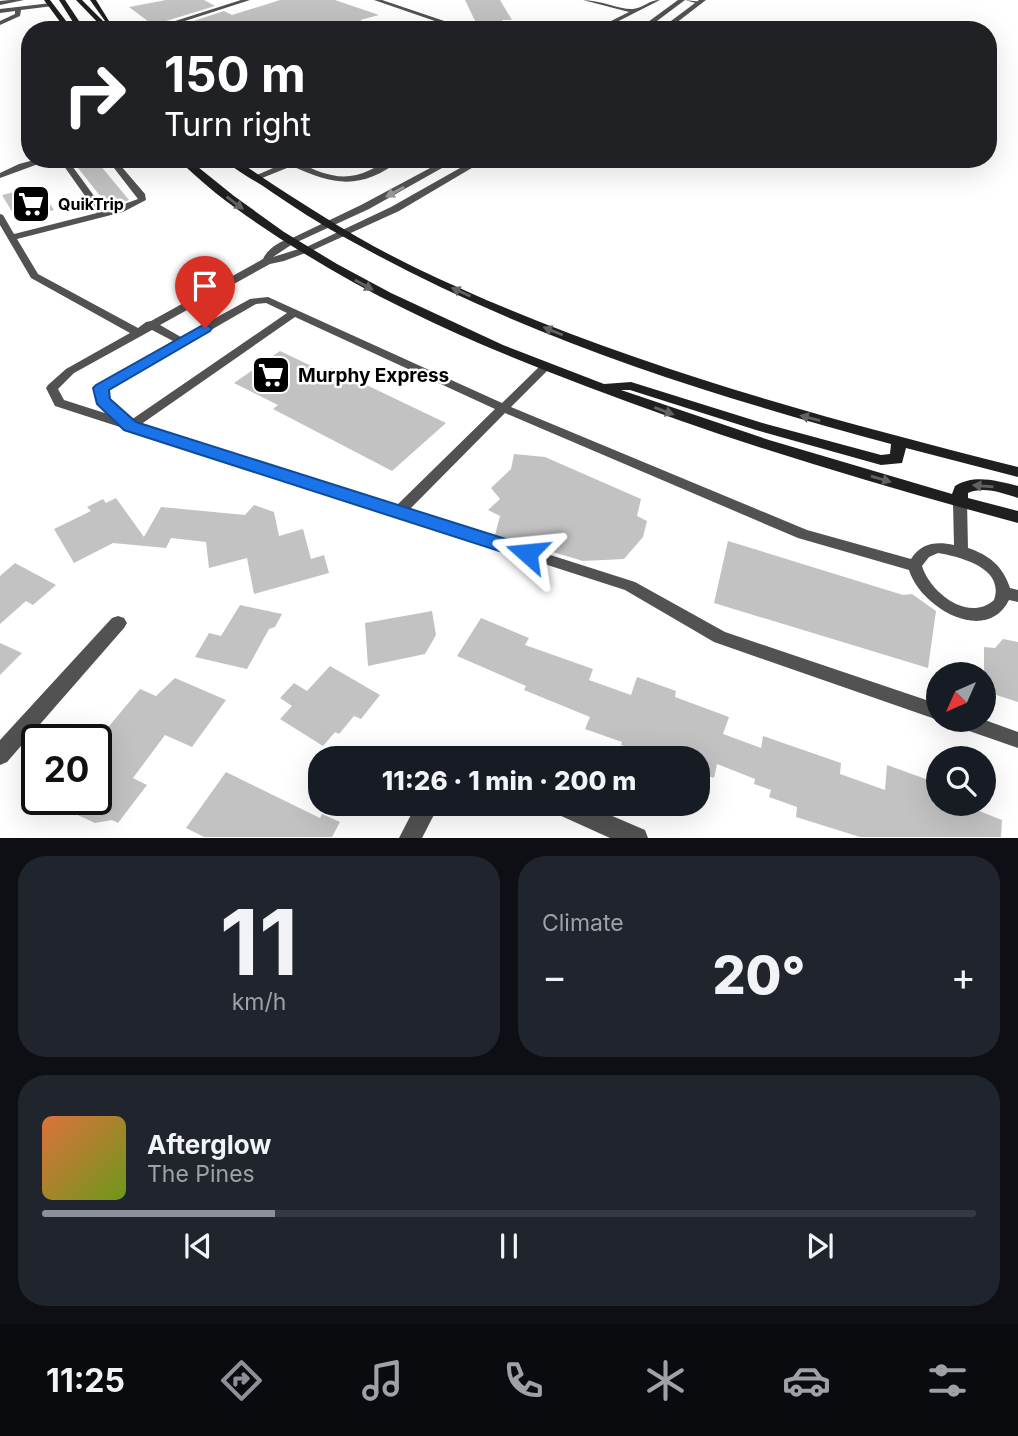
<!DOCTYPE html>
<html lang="en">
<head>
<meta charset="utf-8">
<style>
  :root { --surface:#171b24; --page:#20242c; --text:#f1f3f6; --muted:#9ea1a6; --line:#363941; --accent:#8c9099 }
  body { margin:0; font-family:Inter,sans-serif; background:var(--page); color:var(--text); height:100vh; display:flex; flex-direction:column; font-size:26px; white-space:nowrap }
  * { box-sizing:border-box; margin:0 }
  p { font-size:23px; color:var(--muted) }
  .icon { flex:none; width:38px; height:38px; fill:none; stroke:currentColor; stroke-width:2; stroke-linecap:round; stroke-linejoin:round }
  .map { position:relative; height:838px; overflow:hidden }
  .details { display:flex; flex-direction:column; gap:18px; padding:18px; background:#0d0f14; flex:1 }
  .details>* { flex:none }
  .banner { position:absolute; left:21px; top:21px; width:976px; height:147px; border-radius:28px; box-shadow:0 7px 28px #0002; background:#202124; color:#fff; overflow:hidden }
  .needle { width:46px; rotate:225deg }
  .tools { position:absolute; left:926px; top:662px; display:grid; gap:14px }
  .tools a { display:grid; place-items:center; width:70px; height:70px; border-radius:50%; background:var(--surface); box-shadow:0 7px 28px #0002; font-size:35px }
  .speed { position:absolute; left:21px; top:724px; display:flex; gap:14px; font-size:35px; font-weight:700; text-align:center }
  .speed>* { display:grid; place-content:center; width:91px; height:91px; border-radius:50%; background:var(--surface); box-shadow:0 7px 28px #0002; line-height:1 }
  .speed .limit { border:4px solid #111; border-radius:10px; background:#fff; color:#111 }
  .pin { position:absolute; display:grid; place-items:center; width:60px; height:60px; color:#fff; margin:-72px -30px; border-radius:50% 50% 50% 0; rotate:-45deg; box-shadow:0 0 7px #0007 }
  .pin .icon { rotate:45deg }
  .me { position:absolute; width:77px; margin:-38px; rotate:288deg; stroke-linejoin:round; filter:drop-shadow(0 0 5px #0008) }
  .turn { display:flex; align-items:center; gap:24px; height:147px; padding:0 28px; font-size:32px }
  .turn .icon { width:91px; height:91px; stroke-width:2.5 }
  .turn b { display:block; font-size:49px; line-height:60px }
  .big { font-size:52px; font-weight:800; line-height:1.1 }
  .details .widget { flex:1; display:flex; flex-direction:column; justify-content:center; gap:10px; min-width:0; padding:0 24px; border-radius:28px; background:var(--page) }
  .details .dial { align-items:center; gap:0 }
  .dial b { font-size:91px; line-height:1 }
  .song { display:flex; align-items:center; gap:21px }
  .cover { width:84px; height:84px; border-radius:10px; background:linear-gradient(135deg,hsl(20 70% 55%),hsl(80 70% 35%)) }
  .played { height:7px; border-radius:4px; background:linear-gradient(90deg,var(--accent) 25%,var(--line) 25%) }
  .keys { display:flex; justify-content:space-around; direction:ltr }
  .heat { display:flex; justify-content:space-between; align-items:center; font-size:38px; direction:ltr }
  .details .tiles { flex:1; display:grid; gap:18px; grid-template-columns:1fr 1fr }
  .widget:last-child { grid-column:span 2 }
  .trip { position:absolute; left:308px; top:746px; width:402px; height:70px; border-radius:28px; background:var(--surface); box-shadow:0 7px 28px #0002; font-weight:800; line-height:70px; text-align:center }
  .menu { display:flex; height:112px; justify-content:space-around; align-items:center; background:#090b0e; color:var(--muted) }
  .menu .icon { width:49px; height:49px }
  .menu .active { color:var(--accent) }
  .menu b { font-size:32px; color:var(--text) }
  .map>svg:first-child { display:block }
  .building { fill:#c2c2c2 }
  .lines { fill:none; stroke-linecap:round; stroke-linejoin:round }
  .service { fill:#525252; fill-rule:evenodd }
  .minor { fill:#525252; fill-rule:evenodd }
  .tertiary { fill:#525252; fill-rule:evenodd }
  .secondary { fill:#1f1f1f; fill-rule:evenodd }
  .oneway { fill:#979797 }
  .oneway2 { fill:#626262 }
  .route { fill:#1a73e8; stroke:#114b97; stroke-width:2 }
  .labels { text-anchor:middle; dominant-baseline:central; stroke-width:5; stroke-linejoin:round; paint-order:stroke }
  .far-poi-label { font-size:16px; font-weight:bold; fill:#000; stroke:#fff; text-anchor:start }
  .poi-label { font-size:19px; font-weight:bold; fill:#000; stroke:#fff; text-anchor:start }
</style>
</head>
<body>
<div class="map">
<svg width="1018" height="838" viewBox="0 0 1018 838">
  <rect width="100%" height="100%" fill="#fff"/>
  <g class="building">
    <polygon points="166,0 204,0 215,6 153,25 129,7"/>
    <polygon points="280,0 335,0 379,15 360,20 376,27 375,30 166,30 224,11 232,15"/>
    <polygon points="465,0 500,0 512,20 502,20 504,24 477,25"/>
    <polygon points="71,159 95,159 129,200 108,206"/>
    <polygon points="38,186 54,210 17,220 2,195"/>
    <polygon points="280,351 324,372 331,368 446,423 392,471 273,409 278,405 234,383"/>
    <polygon points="514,454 545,457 641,499 637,516 647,521 643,537 624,559 583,561 495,535 500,516 488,510 500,499 491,488 511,469"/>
    <polygon points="116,498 144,537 161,507 245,515 254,505 274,512 279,536 303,529 311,559 324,555 329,573 254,594 247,558 209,568 206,542 171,538 166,548 113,543 74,563 54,529 91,511 87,507 103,499 106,503"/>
    <polygon points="728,541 903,595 912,594 936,611 928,668 714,603"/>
    <polygon points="15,563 56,585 33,605 26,601 0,624 0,576"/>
    <polygon points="240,605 282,614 275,627 269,629 247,669 195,657 209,633 221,636"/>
    <polygon points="432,611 436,635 425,654 368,666 365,623"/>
    <polygon points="481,618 529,638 525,645 593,669 589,680 631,695 637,677 676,691 675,697 729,717 723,734 761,748 763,736 841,763 840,774 885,790 887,765 934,782 933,803 959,803 1002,820 1001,837 860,837 796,817 797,807 769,797 771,790 754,784 755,779 717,764 714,778 698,772 698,758 655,758 621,745 622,742 585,729 590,717 524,690 526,686 457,656"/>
    <polygon points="1003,639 1018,642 1018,702 984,691 984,647 995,648"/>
    <polygon points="0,643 22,653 0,675"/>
    <polygon points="330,666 380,695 361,719 354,716 339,734 335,732 323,746 280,719 292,706 280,698 294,683 307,691"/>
    <polygon points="175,678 226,700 192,747 165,735 133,778 147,785 118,823 112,820 95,823 45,800 96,800 96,727 105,731 140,689 156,696"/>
    <polygon points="226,772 320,818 322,814 340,822 332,837 204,837 186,828"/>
  </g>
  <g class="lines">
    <g class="service">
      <polygon points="10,0 24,0 0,5 0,1"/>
      <polygon points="241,0 250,0 157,30 147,30"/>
      <polygon points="374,0 382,0 471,30 461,30"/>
      <path d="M583 0C599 0 622 10 633 9 643 8 649 0 660 0L601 30H593L629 12Z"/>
      <polygon points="685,0 702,2 699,4"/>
      <polygon points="51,3 53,6 21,10 20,16 0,25 0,21 15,14 15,11 0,13 0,9"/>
      <polygon points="38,159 52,159 0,178 0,173 19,164"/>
      <path d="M59 159H67L105 211 138 199 107 159H115L145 194 146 200 123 212 17 239 38 274 138 328 146 322 151 321 263 259C267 249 283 238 294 239V243L273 257 305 247 308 248V252L284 261 270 264 160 325 181 337 250 299 268 297 502 403 541 365H549L551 367 511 407 807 530 911 559C921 543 936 541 954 545L953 502 955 498H965L967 502 968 548C989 555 1003 566 1010 588L1018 590V602L1009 600C986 646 920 607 909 570L798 538 505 413 409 510 635 582 725 632 938 704V720L714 642 625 590 55 406 46 388 48 385 66 369 130 333 31 278 0 225V214L3 215 14 234 97 213ZM266 303 287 313 131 420 108 400 107 390 256 304ZM295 317 495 409 396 506 140 425ZM152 330 173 341 95 388 96 401 111 415 64 400 58 389 74 373ZM938 553C961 557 1005 568 994 600 968 623 930 592 922 566L929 557Z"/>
      <path d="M294 159H302L299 163C324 174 343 183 370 170 381 165 389 159 402 159 361 190 336 186 292 166L257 180 250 178Z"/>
      <polygon points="950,719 982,719 1018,732 1018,748 952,725"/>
    </g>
    <g class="minor">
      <polygon points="118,616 124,618 127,623 124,628 7,762 0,765 0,740 112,618"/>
      <polygon points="417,803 440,803 422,838 399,838"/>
      <polygon points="545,803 582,803 645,830 648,838 610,838 548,810"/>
    </g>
    <g class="tertiary">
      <polygon points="678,0 685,0 645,30 637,30"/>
      <polygon points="699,0 706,0 667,30 659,30"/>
      <polygon points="447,159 458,159 369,209 295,243 291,244 286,241 361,205"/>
      <polygon points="476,159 487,159 399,211 309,252 305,253 300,250 391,207"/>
    </g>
    <g class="secondary">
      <polygon points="44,0 50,0 73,30 66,30"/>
      <polygon points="59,0 65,0 85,30 78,30"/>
      <polygon points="76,0 82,0 112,30 105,30"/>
      <polygon points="90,0 96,0 109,21 105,21"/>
      <path d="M178 159H188L234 196 284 232 337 264 391 293 503 345 604 384 631 382 766 424 881 455 890 454 891 444C705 394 522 336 353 242 321 225 292 206 263 186 250 178 235 170 224 159H235C293 198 352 237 416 268 608 360 812 415 1018 467V477L906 448 902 463 881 465 756 430 630 390H621L769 440 952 494 955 486C975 474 996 481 1018 486V498C1002 493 984 486 968 493V498L1018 511V523C873 484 729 441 588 387 490 350 394 309 305 254 261 227 214 196 178 159Z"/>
    </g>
  </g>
  <defs><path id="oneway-solid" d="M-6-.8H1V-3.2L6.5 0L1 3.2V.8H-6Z" transform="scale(1.75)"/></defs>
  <use class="oneway" href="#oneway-solid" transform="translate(395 192) rotate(152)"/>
  <g class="oneway2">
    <use href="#oneway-solid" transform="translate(235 203) rotate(37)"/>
    <use href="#oneway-solid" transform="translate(364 285) rotate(29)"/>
    <use href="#oneway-solid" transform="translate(461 292) rotate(-156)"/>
    <use href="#oneway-solid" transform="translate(553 331) rotate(-158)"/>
    <use href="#oneway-solid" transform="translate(664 411) rotate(20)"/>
    <use href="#oneway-solid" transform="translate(810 418) rotate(-165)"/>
    <use href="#oneway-solid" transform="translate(881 479) rotate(16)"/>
    <use href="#oneway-solid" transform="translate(983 486) rotate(-175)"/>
  </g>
  <polygon class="route" points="205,324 212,328 210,331 109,390 110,399 136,422 534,548 537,553 534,558 527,560 124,430 97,404 93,388 96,385"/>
  <defs>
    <symbol id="supermarket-square" viewBox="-11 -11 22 22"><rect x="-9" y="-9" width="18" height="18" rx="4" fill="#000" stroke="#fff"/><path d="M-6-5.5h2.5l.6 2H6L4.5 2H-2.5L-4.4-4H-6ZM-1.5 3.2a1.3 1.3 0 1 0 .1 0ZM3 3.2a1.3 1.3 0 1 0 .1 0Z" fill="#fff"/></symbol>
  </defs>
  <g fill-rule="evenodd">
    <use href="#supermarket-square" x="9" y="182" width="44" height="44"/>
    <use href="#supermarket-square" x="249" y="353" width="44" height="44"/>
  </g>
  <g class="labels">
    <g class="far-poi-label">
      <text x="58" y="204">QuikTrip</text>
    </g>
    <g class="poi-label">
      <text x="298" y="375">Murphy Express</text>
    </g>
  </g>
</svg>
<div class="tools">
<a><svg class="needle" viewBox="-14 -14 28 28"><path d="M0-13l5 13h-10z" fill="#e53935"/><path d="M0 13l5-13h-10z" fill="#9ea1a6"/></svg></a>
<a><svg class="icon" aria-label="search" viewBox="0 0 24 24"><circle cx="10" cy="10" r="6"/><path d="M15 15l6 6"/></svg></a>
</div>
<div class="speed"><div class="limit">20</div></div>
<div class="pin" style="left:205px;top:328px;background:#d93025"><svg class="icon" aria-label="arrive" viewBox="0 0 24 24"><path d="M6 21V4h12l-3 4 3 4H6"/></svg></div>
<svg class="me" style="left:527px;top:553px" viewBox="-20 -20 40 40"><path d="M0-17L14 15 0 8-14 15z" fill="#1a73e8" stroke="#fff" stroke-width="4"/></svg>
<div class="trip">11:26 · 1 min · 200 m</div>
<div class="banner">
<div class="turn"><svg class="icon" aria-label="right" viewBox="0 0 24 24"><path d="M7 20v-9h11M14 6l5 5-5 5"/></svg><div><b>150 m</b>Turn right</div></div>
</div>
</div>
<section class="details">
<div class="tiles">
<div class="widget dial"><b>11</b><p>km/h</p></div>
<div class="widget"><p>Climate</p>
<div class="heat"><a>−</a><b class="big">20°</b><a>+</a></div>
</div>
<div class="widget">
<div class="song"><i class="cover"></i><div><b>Afterglow</b><p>The Pines</p></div></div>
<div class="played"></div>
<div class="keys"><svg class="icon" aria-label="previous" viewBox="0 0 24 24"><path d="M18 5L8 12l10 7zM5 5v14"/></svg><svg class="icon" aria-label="pause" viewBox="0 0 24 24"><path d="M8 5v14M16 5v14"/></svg><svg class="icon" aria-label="next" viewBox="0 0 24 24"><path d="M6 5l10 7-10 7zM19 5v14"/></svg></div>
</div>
</div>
</section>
<nav class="menu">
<b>11:25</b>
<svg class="icon active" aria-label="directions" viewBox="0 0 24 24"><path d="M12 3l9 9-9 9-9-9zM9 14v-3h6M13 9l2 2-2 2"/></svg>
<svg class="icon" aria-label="music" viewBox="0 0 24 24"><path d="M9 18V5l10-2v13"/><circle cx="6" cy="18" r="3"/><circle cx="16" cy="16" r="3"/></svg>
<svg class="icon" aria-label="phone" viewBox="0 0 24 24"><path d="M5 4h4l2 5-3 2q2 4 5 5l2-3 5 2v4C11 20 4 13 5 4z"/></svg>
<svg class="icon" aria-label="climate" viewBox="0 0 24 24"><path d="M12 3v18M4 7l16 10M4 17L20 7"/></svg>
<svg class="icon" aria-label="car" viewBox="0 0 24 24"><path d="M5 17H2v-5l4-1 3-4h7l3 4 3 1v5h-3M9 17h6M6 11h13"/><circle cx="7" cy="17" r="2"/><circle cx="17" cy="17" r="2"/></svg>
<svg class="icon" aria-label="filters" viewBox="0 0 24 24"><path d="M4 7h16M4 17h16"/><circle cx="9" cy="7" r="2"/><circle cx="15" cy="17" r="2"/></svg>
</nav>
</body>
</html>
